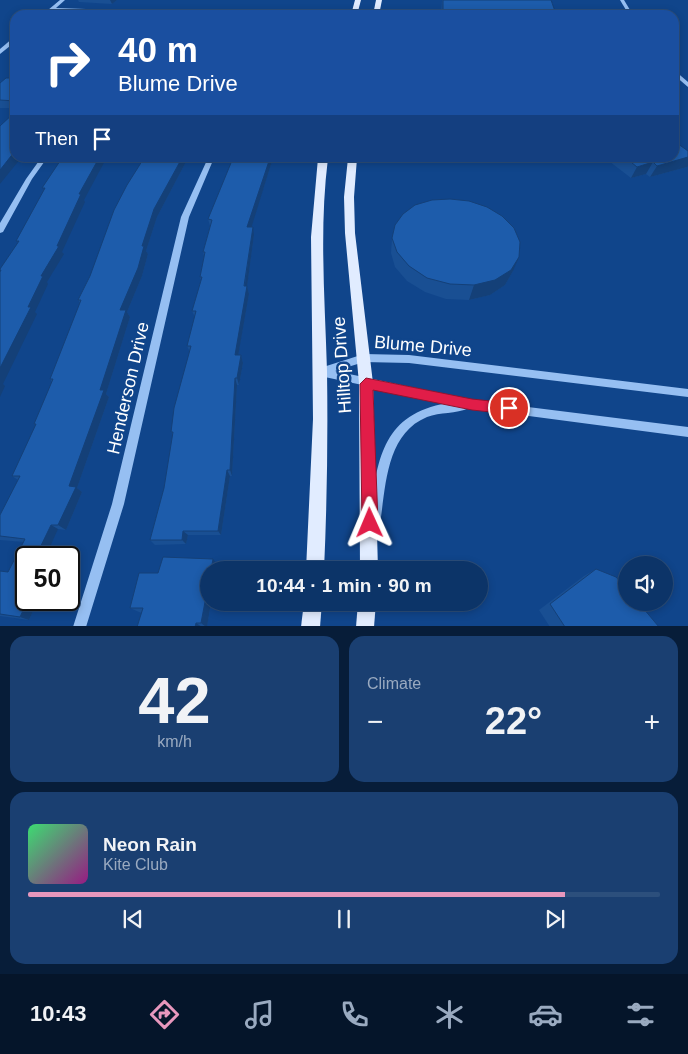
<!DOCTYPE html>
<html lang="en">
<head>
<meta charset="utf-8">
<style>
  :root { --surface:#0c3468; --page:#1a3f71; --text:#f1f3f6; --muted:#9aaac0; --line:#2c4f7c; --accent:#e797bd }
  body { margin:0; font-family:Arial,sans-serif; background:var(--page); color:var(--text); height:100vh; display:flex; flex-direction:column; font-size:19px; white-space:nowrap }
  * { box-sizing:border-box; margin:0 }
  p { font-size:16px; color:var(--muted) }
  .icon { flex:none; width:28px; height:28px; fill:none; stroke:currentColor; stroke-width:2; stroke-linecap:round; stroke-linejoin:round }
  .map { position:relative; height:626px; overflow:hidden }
  .side { display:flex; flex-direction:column; gap:10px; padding:10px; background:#071d39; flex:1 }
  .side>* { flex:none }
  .top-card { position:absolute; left:10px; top:10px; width:669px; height:152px; border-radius:15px; box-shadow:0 2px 8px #0003,0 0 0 1px var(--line); background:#1a4fa0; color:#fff; overflow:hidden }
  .buttons { position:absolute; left:618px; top:556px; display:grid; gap:10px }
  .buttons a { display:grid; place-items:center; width:55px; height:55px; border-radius:50%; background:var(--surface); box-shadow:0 2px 8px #0003,0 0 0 1px var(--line); font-size:25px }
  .speed { position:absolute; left:15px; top:546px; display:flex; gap:10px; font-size:25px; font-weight:700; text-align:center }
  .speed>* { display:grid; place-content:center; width:65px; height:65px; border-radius:50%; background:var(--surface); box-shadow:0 2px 8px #0003,0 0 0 1px var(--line); line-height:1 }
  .speed .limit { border:2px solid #111; border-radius:8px; background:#fff; color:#111 }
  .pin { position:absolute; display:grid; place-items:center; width:42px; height:42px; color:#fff; margin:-21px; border:2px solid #fff; border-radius:50%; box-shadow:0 1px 5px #0007 }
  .me { position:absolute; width:55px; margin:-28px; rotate:359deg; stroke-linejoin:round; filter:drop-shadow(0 0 4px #0008) }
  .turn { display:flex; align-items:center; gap:18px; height:105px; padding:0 25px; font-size:22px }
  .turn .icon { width:65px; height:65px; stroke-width:2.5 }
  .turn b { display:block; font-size:35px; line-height:42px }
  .then { display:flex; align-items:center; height:48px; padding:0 25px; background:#0003; gap:10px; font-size:19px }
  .big { font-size:38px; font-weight:700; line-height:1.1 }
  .side .widget { flex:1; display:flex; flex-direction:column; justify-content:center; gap:8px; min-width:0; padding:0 18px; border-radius:15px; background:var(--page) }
  .side .dial { align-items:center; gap:0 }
  .dial b { font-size:65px; line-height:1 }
  .song { display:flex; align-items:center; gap:15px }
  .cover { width:60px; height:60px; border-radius:8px; background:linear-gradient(135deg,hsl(140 70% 55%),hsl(310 70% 35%)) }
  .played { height:5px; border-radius:2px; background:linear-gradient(90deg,var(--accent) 85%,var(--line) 85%) }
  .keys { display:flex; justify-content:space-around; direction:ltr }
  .heat { display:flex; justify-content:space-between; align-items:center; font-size:28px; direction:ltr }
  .side .tiles { flex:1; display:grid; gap:10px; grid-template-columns:1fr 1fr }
  .widget:last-child { grid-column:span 2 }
  .trip { position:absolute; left:200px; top:561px; width:288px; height:50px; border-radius:25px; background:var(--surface); box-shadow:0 2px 8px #0003,0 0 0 1px var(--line); font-weight:700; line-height:50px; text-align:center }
  .tab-bar { display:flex; height:80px; justify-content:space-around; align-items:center; background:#05152a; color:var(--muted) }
  .tab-bar .icon { width:35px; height:35px }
  .tab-bar .current { color:var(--accent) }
  .tab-bar b { font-size:22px; color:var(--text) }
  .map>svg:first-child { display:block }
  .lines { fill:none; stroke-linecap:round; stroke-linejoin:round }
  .minor { fill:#96bff2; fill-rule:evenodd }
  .major { fill:#e1ecff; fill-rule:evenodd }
  .wall { fill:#194f93 }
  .shaded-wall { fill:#144078 }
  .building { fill:#1d5cab; stroke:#144078 }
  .route { fill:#e11d48; stroke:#92132f }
  .labels { text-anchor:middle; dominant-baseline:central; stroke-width:5; stroke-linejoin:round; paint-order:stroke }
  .street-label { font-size:18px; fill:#fff; stroke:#10458b }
</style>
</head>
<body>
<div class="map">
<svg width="688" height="627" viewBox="0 0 688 627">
  <rect width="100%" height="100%" fill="#10458b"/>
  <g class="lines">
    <g class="minor">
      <polygon points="60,0 65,0 56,8 116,10 118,11 116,12 53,10 47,15 42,15"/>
      <polygon points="620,0 624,0 633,15 629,15"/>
      <polygon points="13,38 15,38 15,42 0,54 0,49"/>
      <polygon points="674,70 688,82 688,87 674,75"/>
      <polygon points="41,158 47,158 32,179 3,232 0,233 0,223 26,179"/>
      <polygon points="208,158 214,158 189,217 124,504 86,627 73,627 112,504 181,217"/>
      <path d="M364 354 409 355 688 389V397L409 363 364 362 335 371 472 400 688 427V437L469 408C456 414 440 412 427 417 388 433 386 481 381 517L379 521 375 523 371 521 369 517C378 460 381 415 447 403L320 376 317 375 315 372 317 369Z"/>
    </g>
    <g class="major">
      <polygon points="355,0 361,0 357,15 351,15"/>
      <polygon points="376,0 382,0 379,15 373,15"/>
      <path d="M318 158H328C319 230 325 300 327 371 328 438 327 504 324 570H306L313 419 311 237Z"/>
      <polygon points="348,158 357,158 354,197 355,233 373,383 378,570 360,570 359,383 345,233 344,197"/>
      <polygon points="304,602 322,602 320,627 301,627"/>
      <polygon points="358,602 376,602 374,627 356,627"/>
    </g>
  </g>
  <g class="wall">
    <polygon points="78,0 117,0 112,4 79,2"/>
    <polygon points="442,0 551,0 556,14 556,15 441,15"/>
    <polygon points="15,70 15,108 0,108 0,83 12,78"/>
    <polygon points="144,158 188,158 157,217 146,251 148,254 142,276 127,312 130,317 106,394 109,397 77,488 82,492 66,530 58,529 26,558 26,600 38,600 29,620 0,616 0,571 8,572 24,542 0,540 0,515 18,480 12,476 36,426 34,424 52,382 50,379 80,303 78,300 90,276"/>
    <polygon points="233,158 273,158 251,227 254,235 247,286 249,294 238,355 241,355 243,363 239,385 237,385 232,476 230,476 221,535 188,535 186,544 155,545 150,540 164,488 173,435 171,432 190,352 187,346 195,317 192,311 201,280 200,277 204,256 203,252 210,226 208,219"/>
    <polygon points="605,158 674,158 687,167 650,177 646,174 631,178"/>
    <polygon points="392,238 513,271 505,285 490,295 469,300 446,299 425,292 407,281 395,267 391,253"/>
    <polygon points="218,565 217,570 209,570 209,602 211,602 207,627 137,627 142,613 139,612 130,608 158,573"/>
    <polygon points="596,569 659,627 550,627 539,610 584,576"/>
  </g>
  <g class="shaded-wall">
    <polygon points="110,0 117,0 112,4"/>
    <polygon points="15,151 15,158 21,158 0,184 0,170"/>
    <polygon points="688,157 688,166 687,167 650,177 657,166"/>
    <polygon points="99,158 105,158 106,159 84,200 85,202 62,252 64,254 47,282 48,284 35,312 37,314 3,384 5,386 0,397 0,368 41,276 57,246 79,194"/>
    <polygon points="182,158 188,158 157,217 146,251 148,254 142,276 127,312 130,317 106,394 109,397 77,488 82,492 66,530 58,525 69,486 100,390 120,310 154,209"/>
    <polygon points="270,158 273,158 249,235 247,227"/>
    <polygon points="653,162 646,174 631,178 637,167"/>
    <polygon points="253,227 254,235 247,287 247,286 249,294 237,362 235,355"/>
    <polygon points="519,257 513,271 505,285 490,295 469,300 474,285"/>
    <polygon points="241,355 243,363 239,385 237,378"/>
    <polygon points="235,378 237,385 232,476 230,470"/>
    <polygon points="227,470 230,476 221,535 218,531"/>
    <polygon points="51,525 58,529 45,558 35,558"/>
    <polygon points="183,531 188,535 186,544 182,540"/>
    <polygon points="213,559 218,565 217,570 211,570"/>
    <polygon points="209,581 209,602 211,602 207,627 206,627 201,623"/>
    <polygon points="28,600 38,600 29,620 20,617"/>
    <polygon points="196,623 202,627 195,627"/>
  </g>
  <g class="building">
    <polygon points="443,0 551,0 556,14 500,11 500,15 443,15"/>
    <polygon points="15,70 15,101 0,100 0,83 6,78 12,78 13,72"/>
    <polygon points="15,112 15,151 0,170 0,126"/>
    <polygon points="674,141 688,151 688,157 657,166 653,162 637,167 626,158 674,158"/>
    <polygon points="62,158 99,158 79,194 81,194 57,246 59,246 41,276 43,276 28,307 31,307 0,368 0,272 1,270 0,270 0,269 19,241 16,241 45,188 42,188"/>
    <polygon points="144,158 182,158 154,209 142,246 144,246 138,268 120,310 126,310 100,390 104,390 69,486 76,487 58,525 51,525 35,558 26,558 26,600 28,600 20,617 0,614 0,571 8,572 25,539 0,536 0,515 20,476 12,476 36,424 34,424 53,379 50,379 81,300 78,300 90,276 114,210 127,185"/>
    <polygon points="233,158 270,158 247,227 253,227 244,286 247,286 235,355 241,355 237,378 235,378 230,470 227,470 218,531 183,531 182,540 150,540 164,488 173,432 171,432 174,408 191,346 187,346 196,311 192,311 202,277 200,277 205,252 203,252 212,220 208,219"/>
    <polygon points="450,199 469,201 487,207 502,216 514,228 520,242 519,257 511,270 495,280 474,285 450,284 427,278 409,266 397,252 392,238 395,225 403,214 415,205 432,200"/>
    <polygon points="163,557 213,559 211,570 209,570 209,581 201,623 196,623 195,627 137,627 143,608 130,608 139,573 158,573"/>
    <polygon points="596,569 616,577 626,588 626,602 638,602 659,627 565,627 550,604"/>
  </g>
  <polygon class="route" points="366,378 472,399 509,403 514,404 516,408 514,413 509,414 472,410 373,390 378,523 375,529 370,531 364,529 362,523 360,384"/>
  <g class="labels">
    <g class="street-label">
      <text transform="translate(423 346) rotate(5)">Blume Drive</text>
      <text transform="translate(342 365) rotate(-94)">Hilltop Drive</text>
      <text transform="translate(128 388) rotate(-77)">Henderson Drive</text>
    </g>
  </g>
</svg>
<div class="buttons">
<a><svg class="icon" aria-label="sound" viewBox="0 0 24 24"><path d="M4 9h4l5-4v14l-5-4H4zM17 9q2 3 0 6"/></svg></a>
</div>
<div class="speed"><div class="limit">50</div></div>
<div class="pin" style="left:509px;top:408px;background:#d93025"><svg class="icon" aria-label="arrive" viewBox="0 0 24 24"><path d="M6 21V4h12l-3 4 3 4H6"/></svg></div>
<svg class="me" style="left:370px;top:523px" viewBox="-20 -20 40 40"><path d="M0-17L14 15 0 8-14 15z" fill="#e11d48" stroke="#fff" stroke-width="4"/></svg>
<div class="trip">10:44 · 1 min · 90 m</div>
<div class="top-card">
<div class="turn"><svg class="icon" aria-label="right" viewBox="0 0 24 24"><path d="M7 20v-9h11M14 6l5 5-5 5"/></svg><div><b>40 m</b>Blume Drive</div></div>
<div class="then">Then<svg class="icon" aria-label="arrive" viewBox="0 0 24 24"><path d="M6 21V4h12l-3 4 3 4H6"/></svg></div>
</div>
</div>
<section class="side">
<div class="tiles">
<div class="widget dial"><b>42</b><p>km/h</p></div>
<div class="widget"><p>Climate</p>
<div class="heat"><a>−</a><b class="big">22°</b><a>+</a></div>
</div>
<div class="widget">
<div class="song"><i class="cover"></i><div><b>Neon Rain</b><p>Kite Club</p></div></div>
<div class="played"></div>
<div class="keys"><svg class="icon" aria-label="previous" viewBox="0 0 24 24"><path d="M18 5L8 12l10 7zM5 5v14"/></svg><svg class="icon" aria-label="pause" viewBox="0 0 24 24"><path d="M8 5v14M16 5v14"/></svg><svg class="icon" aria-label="next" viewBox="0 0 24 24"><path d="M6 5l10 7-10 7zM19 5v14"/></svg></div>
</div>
</div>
</section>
<nav class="tab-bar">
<b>10:43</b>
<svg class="icon current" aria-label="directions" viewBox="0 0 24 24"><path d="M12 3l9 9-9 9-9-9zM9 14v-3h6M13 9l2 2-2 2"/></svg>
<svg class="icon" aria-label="music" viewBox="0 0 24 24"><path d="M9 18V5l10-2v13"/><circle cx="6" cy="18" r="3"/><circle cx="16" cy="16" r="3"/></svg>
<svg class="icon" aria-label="phone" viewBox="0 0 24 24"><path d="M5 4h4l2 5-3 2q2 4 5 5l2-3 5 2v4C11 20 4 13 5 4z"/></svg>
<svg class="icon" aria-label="climate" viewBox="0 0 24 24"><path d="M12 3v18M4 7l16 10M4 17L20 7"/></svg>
<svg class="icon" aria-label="car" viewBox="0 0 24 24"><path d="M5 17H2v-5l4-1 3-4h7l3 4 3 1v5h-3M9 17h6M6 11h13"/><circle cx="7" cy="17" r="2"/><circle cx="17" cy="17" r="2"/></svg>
<svg class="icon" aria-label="filters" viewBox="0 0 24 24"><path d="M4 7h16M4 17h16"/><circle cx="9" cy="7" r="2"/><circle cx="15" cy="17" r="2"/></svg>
</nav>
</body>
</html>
